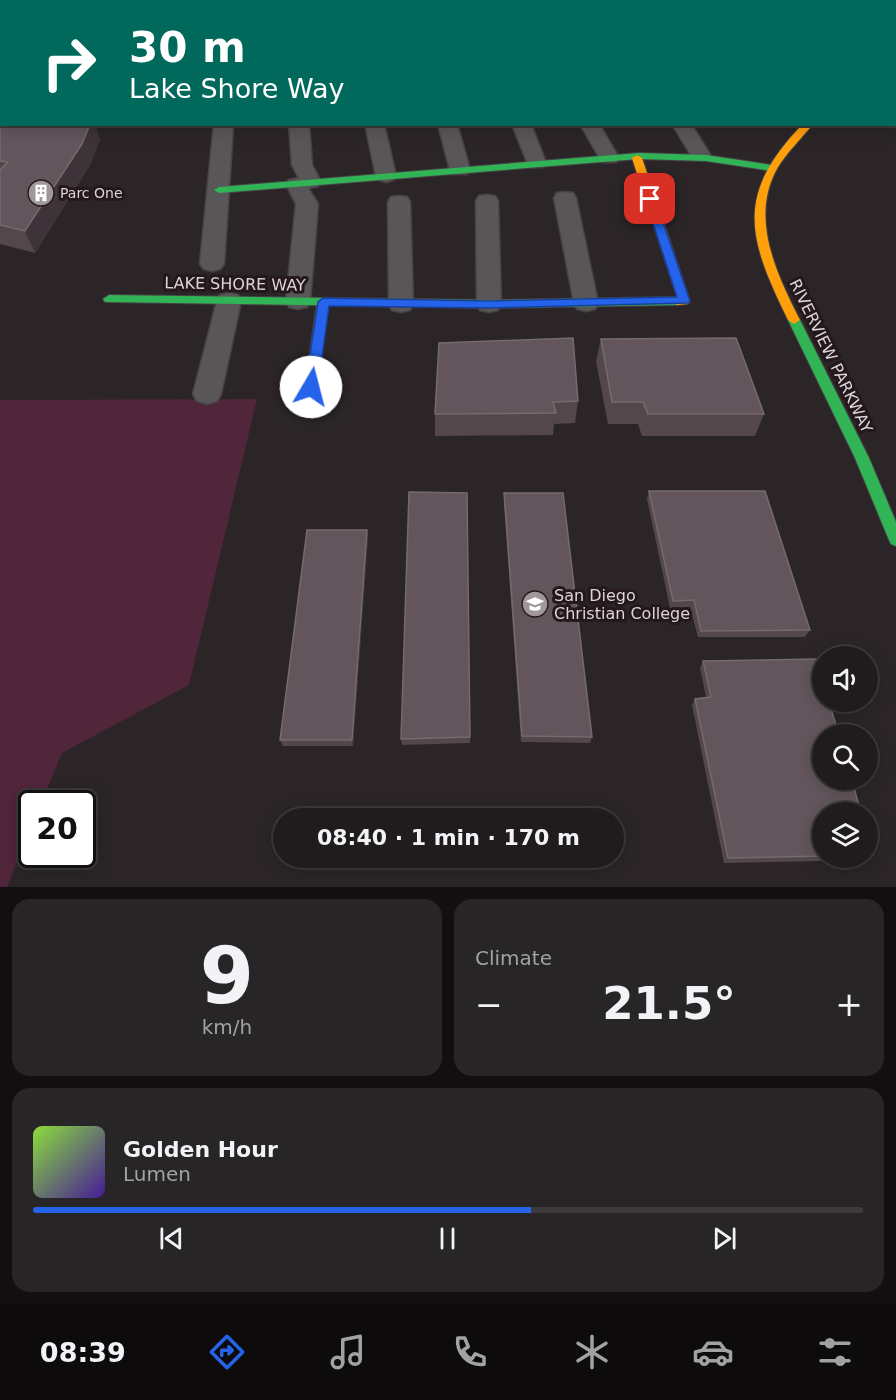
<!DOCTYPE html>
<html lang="en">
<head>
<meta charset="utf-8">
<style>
  :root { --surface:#201c1e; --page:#282527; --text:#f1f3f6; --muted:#a2a1a4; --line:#3d3a3c; --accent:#2563eb }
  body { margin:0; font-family:"DejaVu Sans",sans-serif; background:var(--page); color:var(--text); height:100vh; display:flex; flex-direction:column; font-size:22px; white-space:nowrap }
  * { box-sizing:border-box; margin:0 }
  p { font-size:20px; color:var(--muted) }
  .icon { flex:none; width:33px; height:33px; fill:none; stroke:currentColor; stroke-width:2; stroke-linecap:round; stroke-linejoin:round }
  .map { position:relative; height:887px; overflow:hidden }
  .details { display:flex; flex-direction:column; gap:12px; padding:12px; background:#120f10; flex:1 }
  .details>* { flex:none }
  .hud { position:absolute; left:0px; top:0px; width:897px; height:126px; box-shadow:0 3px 15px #0003,0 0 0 2px var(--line); background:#00695c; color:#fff; overflow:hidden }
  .tools { position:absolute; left:812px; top:646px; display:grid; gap:12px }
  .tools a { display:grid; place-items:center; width:66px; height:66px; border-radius:50%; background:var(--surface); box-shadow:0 3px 15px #0003,0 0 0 2px var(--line); font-size:30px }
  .speed { position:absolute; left:18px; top:790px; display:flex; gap:12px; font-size:30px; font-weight:700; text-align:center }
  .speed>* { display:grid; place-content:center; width:78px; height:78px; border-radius:50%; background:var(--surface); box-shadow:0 3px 15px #0003,0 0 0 2px var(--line); line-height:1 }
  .speed .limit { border:3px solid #111; border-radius:9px; background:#fff; color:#111 }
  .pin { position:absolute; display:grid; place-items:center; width:51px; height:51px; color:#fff; margin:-26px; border-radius:12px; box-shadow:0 3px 9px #0006 }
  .me { position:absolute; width:66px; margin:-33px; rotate:8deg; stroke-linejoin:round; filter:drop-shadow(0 0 4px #0008) }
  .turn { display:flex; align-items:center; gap:21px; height:126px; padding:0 30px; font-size:27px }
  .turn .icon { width:78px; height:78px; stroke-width:2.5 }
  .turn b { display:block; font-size:42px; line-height:51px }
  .big { font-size:45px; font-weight:700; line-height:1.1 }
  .details .card { flex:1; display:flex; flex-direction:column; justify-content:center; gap:9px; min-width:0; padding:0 21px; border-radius:18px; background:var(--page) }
  .details .dial { align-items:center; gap:0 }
  .dial b { font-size:78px; line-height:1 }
  .song { display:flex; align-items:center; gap:18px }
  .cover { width:72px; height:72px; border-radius:9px; background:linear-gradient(135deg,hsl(90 70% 55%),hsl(260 70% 35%)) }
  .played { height:6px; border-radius:3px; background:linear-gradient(90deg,var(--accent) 60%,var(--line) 60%) }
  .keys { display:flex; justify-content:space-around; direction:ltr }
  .heat { display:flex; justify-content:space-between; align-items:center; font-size:33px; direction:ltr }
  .details .tiles { flex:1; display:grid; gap:12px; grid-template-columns:1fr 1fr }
  .card:last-child { grid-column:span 2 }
  .trip { position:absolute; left:273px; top:808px; width:351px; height:60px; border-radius:30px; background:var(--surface); box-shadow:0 3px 15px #0003,0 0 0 2px var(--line); font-weight:700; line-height:60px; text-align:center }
  .dock { display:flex; height:96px; justify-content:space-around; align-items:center; background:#0d0b0c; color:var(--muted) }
  .dock .icon { width:42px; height:42px }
  .dock .active { color:var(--accent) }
  .dock b { font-size:27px; color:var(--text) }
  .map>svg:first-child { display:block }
  .green { fill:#51253a }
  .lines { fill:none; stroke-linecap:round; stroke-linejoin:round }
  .lane-casing { stroke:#474244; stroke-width:2 }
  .street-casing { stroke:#474244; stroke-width:3 }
  .fast-casing { stroke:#474244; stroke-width:2 }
  .slow-casing { stroke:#474244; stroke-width:2 }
  .lane { fill:#585657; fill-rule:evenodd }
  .street { fill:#585657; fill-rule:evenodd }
  .fast { fill:#30b455; fill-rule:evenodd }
  .slow { fill:#ff9f0a; fill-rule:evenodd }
  .wall { fill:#53474c }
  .shaded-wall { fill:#3d3338 }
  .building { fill:#62565c; stroke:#756a6f; stroke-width:1.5 }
  .route { fill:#2563eb; stroke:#184099; stroke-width:1.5 }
  .labels { text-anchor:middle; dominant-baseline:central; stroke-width:6; stroke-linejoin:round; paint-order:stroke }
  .far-poi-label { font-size:14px; fill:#ddd5d8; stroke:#24181d; text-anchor:start }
  .street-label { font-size:16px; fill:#ddd5d8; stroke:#24181d }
  .poi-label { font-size:16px; fill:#ddd5d8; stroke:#24181d; text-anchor:start }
</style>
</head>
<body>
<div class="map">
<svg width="896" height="887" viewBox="0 0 896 887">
  <rect width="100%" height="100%" fill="#2b2528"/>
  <g class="green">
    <polygon points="0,0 896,0 896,81 896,2 2,2 0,97"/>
    <polygon points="257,399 189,685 62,753 41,804 32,804 31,827 7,887 0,887 0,400"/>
  </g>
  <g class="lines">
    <defs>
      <polygon id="lane" points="323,298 329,302 317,387 311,392 305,387 317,302"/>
      <g id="street">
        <polygon points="214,124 233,126 224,264 220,269 212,271 204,269 200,264"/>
        <polygon points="289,124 309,124 312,165 321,182 318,186 308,188 318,204 310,301 307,307 298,309 289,307 286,301 296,204 286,184 289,180 299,178 292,165"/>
        <polygon points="365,124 384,124 396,176 393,180 386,182 379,180 376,176"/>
        <polygon points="438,124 457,124 470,170 467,174 453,174 450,170"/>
        <polygon points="512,124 531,124 546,163 543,167 529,167"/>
        <polygon points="580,124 599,124 619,158 616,162 602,162"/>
        <polygon points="672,124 691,124 711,156 708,160 694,160"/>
        <polygon points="565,192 573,193 576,198 598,303 595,309 586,311 577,309 574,303 554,198 557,193"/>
        <polygon points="487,195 495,196 498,201 501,304 498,310 489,312 480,310 477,304 476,201 479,196"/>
        <polygon points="399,196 407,197 410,202 413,304 410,310 401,312 392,310 389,304 388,202 391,197"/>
        <polygon points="229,293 238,295 241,301 221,394 217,401 207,404 197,401 193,394 217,301 220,295"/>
      </g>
      <g id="fast">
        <polygon points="639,153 706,155 772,165 777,168 772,171 706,161 639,159 219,193 214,190 219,187"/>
        <polygon points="109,295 489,300 677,297 683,301 677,305 489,308 105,302 103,299"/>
        <polygon points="794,316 800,320 869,458 896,522 896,546 891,544 889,540 855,458 788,320"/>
      </g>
      <g id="slow">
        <path d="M803 124H813C801 139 788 151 778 167 749 217 776 273 800 320L794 324 788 320C748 238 734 195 803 124Z"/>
        <polygon points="637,155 642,158 690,301 688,304 677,305 671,301 677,297 632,158"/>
      </g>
    </defs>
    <use href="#lane" class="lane-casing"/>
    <use href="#street" class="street-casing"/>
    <use href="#fast" class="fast-casing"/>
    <use href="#slow" class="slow-casing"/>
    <use href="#lane" class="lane"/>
    <use href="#street" class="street"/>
    <use href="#fast" class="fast"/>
    <use href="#slow" class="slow"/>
  </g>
  <g class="wall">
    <polygon points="0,116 100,139 90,165 35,253 0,244"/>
    <polygon points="601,339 764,414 755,436 642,436 638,424 608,424 596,361"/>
    <polygon points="439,343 578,401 575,423 554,424 553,435 435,436 435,414"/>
    <polygon points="649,491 810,630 805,637 698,637 690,607 670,608 647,499"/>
    <polygon points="504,493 592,737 590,743 521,742 504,501"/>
    <polygon points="367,530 368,538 353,746 283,746 280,740"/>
    <polygon points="703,661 822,813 822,858 867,858 867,834 873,855 867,860 724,863 692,705 695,699 706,697 700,668"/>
    <polygon points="470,737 470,743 402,745 401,739"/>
  </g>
  <g class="shaded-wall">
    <polygon points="90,124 95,124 100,139 90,165 35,253 25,231"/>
    <polygon points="367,530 368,538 353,746 352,740"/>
  </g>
  <g class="building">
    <polygon points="0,116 2,116 2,124 90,124 82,144 25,231 0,225 0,170 8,162 0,161"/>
    <polygon points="573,338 578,401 553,402 556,413 435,414 439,343"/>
    <polygon points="736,338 764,414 648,414 643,402 612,402 601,339"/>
    <polygon points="649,491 765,491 810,630 701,631 694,600 673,601"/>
    <polygon points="409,492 467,493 470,737 401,739"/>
    <polygon points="504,493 563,493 592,737 522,736"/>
    <polygon points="307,530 367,530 352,740 280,740"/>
    <polygon points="817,659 822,677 822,702 829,702 839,735 822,735 822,780 852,780 861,813 822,813 822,856 728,858 695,699 711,697 703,661"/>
    <polygon points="867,834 873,855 867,856"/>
  </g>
  <polygon class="route" points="650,196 655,199 690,301 688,303 489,308 329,306 318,387 311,392 305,387 318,302 323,298 489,301 677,297 645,199"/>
  <defs>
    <symbol id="building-disc" viewBox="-11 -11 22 22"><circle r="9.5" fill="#9f979a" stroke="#24181d"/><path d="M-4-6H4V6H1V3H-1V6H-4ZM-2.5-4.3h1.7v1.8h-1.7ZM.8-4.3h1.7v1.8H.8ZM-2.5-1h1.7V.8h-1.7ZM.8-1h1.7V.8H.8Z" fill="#fff"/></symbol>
    <symbol id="university-disc" viewBox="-11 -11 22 22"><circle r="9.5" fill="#9f979a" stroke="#24181d"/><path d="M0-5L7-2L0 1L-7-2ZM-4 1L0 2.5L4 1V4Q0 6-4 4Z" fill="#fff"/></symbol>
  </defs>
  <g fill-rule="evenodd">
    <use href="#building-disc" x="26" y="178" width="30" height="30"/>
    <use href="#university-disc" x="520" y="589" width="30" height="30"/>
  </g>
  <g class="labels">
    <g class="far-poi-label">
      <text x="60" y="193">Parc One</text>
    </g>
    <g class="street-label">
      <text transform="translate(235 284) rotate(1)">LAKE SHORE WAY</text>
      <text transform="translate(831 356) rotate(64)">RIVERVIEW PARKWAY</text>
    </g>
    <g class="poi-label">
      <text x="554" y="595">San Diego<tspan x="554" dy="18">Christian College</tspan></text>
    </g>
  </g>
</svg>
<div class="tools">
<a><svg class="icon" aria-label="sound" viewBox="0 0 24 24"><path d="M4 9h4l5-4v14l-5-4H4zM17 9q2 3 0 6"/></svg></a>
<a><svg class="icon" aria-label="search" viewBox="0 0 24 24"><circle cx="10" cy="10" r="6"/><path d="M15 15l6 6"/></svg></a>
<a><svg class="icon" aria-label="layers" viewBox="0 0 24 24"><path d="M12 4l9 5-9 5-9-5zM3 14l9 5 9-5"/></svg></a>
</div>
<div class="speed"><div class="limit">20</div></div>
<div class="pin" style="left:650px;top:199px;background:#d93025"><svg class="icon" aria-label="arrive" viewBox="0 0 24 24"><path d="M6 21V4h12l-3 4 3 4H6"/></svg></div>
<svg class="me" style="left:311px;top:387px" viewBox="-20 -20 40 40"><circle r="19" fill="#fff"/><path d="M0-13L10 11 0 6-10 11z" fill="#2563eb"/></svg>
<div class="trip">08:40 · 1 min · 170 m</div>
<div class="hud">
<div class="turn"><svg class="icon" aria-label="right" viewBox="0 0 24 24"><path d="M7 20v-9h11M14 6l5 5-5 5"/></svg><div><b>30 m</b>Lake Shore Way</div></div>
</div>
</div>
<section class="details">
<div class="tiles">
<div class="card dial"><b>9</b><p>km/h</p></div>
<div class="card"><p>Climate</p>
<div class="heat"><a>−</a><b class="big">21.5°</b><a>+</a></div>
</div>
<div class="card">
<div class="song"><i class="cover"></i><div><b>Golden Hour</b><p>Lumen</p></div></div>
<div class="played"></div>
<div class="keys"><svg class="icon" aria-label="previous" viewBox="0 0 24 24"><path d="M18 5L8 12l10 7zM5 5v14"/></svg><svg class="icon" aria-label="pause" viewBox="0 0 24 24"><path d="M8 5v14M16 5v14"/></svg><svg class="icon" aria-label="next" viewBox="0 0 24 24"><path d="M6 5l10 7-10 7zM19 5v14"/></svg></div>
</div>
</div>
</section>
<nav class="dock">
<b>08:39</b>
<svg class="icon active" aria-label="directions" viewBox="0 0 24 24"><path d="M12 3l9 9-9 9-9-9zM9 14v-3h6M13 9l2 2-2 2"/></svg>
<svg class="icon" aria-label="music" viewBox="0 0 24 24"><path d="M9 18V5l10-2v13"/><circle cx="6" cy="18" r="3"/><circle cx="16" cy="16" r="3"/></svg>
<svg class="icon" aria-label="phone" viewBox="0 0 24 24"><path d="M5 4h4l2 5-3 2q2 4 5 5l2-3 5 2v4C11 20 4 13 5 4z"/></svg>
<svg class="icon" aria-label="climate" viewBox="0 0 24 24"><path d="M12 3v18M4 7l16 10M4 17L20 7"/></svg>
<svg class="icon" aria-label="car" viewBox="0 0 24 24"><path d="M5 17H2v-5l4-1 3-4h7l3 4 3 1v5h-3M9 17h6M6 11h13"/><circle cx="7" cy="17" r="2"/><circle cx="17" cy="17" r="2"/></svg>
<svg class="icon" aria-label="filters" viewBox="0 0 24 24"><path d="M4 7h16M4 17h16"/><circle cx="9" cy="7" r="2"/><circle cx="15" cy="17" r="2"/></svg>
</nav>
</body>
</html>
